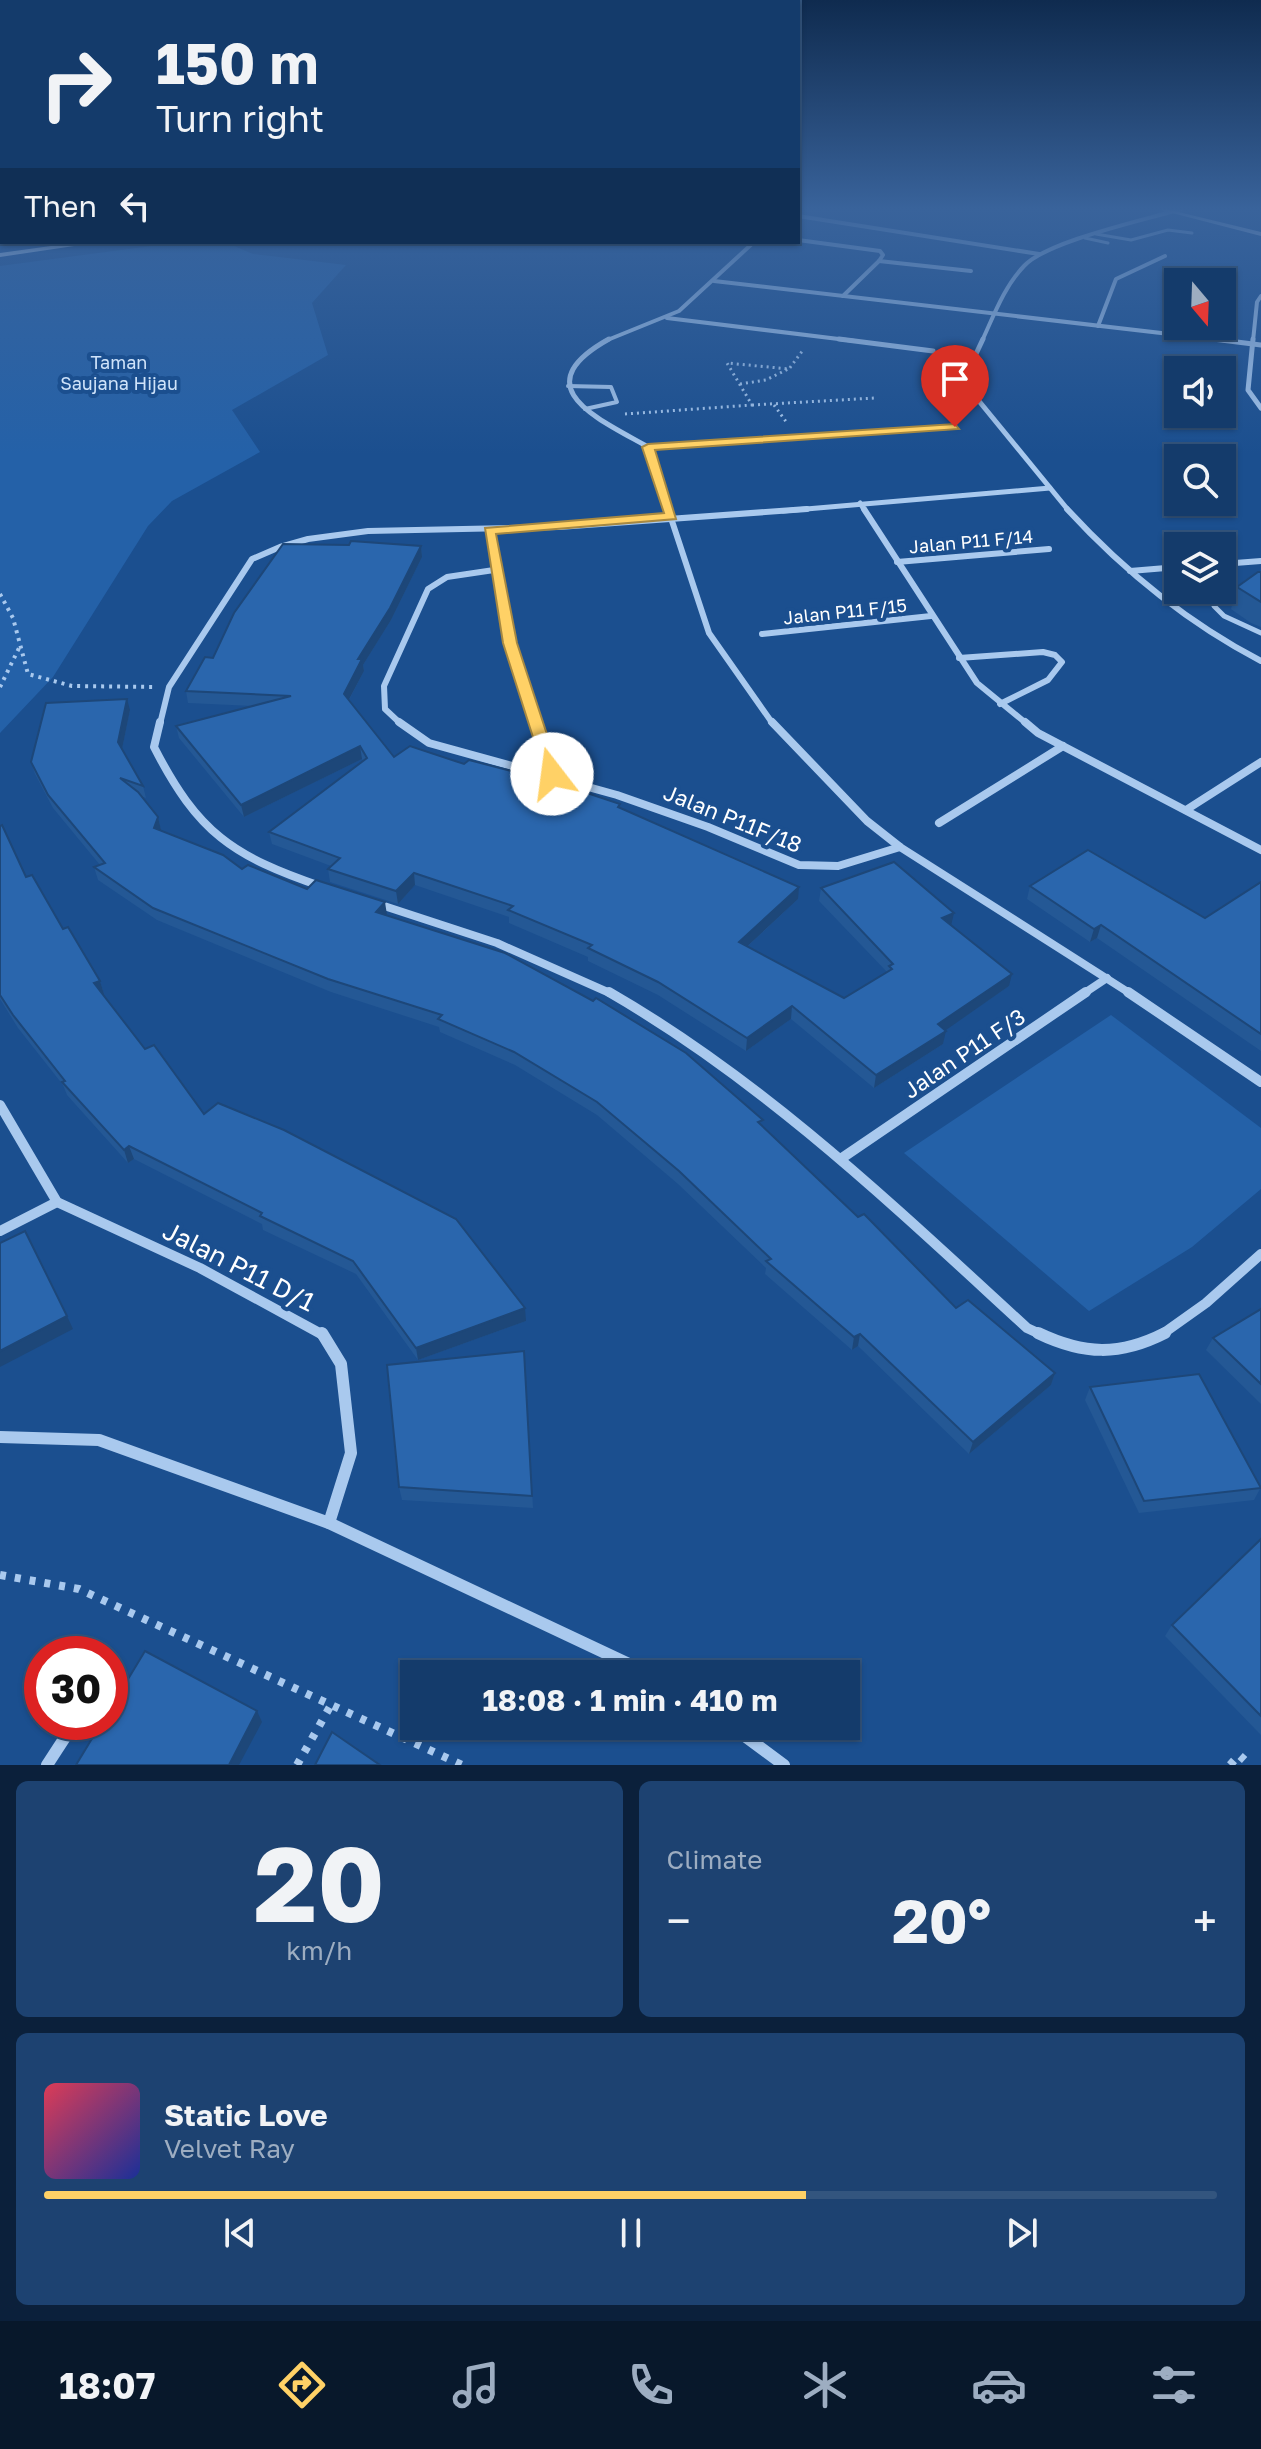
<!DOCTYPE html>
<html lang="en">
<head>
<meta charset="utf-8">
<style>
  :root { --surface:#143b6b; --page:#1d4271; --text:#f1f3f6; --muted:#9dadc1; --line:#33557e; --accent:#ffd166 }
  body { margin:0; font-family:"Golos Text",sans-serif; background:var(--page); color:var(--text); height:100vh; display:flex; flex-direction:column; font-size:30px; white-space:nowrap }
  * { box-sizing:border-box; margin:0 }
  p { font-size:26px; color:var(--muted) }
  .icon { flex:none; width:44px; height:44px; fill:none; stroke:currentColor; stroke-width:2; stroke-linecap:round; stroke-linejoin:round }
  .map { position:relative; height:1765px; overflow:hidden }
  .details { display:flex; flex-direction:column; gap:16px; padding:16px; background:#0b203b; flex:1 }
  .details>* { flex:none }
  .banner { position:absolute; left:0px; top:0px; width:800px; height:244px; box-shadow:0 2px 6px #0004,0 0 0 2px var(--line); background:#143b6b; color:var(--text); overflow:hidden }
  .needle { width:52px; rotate:161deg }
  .tools { position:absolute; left:1164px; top:268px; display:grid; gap:16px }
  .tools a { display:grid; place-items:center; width:72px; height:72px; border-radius:0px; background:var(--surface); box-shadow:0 2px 6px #0004,0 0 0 2px var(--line); font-size:40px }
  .speed { position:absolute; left:24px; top:1636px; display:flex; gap:16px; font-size:40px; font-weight:700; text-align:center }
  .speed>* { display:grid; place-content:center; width:104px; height:104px; border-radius:50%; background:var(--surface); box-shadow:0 2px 6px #0004,0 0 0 2px var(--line); line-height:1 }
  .speed .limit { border:12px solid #d22; background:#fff; color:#111 }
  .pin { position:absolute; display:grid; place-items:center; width:68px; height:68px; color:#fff; margin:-82px -34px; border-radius:50% 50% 50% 0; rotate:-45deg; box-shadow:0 0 8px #0007 }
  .pin .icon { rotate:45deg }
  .me { position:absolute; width:88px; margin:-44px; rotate:345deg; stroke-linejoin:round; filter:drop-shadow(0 0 6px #0008) }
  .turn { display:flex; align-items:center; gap:28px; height:168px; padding:0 24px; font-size:36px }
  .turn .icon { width:104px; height:104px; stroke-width:2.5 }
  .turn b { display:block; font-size:56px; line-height:68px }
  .then { display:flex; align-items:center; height:76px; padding:0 24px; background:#0003; gap:16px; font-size:30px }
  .big { font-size:60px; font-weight:700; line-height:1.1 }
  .details .card { flex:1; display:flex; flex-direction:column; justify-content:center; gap:12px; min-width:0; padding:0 28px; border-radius:12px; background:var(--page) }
  .details .dial { align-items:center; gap:0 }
  .dial b { font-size:104px; line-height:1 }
  .song { display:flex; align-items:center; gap:24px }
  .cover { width:96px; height:96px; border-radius:12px; background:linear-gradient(135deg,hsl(350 70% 55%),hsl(230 70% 35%)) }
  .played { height:8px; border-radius:4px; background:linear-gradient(90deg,var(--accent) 65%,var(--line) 65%) }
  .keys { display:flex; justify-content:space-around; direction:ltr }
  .heat { display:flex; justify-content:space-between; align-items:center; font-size:44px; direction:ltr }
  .details .tiles { flex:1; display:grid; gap:16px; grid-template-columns:1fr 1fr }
  .card:last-child { grid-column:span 2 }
  .trip { position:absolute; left:400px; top:1660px; width:460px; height:80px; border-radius:0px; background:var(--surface); box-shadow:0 2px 6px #0004,0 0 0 2px var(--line); font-weight:700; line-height:80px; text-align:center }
  .menu { display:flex; height:128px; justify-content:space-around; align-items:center; background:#08182b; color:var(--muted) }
  .menu .icon { width:56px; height:56px }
  .menu .active { color:var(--accent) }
  .menu b { font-size:36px; color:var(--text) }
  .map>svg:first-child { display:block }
  .green { fill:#2461a8 }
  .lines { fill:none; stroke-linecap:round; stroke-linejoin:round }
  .path-far2 { stroke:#a9c9ee; stroke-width:3; stroke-dasharray:2 4; stroke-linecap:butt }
  .path-far1 { stroke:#a9c9ee; stroke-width:4; stroke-dasharray:3 5; stroke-linecap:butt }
  .path { stroke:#a9c9ee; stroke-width:8; stroke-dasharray:6 9; stroke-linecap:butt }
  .lane-far2 { stroke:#a9c9ee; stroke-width:3 }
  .lane-far1 { stroke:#a9c9ee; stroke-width:4 }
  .lane { stroke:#a9c9ee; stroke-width:5 }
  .street-far5 { stroke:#a9c9ee; stroke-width:4 }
  .street-far4 { stroke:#a9c9ee; stroke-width:5 }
  .street-far3 { stroke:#a9c9ee; stroke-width:6 }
  .street-far2 { stroke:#a9c9ee; stroke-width:8 }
  .street-far1 { stroke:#a9c9ee; stroke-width:10 }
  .street { stroke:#a9c9ee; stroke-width:12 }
  .secondary { fill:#d6e6fa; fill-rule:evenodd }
  .wall { fill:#245895 }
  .shaded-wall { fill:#1d4779 }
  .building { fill:#2a66ad; stroke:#1d4779; stroke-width:2 }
  .route { fill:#ffd166; stroke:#a68842; stroke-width:2 }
  .labels { text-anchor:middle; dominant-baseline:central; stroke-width:8; stroke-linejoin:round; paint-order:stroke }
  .far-park-label { font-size:18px; fill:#cfe3fa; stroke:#1b4f8f }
  .far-street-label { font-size:18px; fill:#fff; stroke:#1b4f8f }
  .street-label { font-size:22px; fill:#fff; stroke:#1b4f8f }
  .near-street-label { font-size:26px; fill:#fff; stroke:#1b4f8f }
</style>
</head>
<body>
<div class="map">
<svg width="1261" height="1765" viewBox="0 0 1261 1765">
  <rect width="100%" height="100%" fill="#1b4f8f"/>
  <g class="green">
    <polygon points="213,242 225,242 253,254 346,265 312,303 328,355 232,410 260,452 172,501 148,526 53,677 0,733 0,266 151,246"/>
    <polygon points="1111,1015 1261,1128 1261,1189 1192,1247 1089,1311 904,1153"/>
  </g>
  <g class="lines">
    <g class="path-far2">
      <polyline points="740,384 766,380 788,369"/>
      <polyline points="752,405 875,398"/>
      <polyline points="774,405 787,423"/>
      <polyline points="625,414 752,405 727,363 789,369 803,350"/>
    </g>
    <g class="path-far1">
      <polyline points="0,594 13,618 28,674 72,686 156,687"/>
      <polyline points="0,687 20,646"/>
    </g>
    <g class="path">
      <polyline points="0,1575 79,1589 462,1765"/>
      <polyline points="297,1765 331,1705"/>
      <polyline points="1230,1765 1239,1755 1250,1765"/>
    </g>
    <g class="lane-far2">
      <polyline points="1096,234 1131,240 1168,230 1192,233"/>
      <polyline points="1085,238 1108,243"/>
    </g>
    <polyline class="lane-far1" points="568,386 611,387 617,402 585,409"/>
    <polyline class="lane" points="1242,588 1222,592 1214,606 1224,616 1261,633"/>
    <g class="street-far5">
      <polyline points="798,216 1039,254"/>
      <polyline points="798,240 880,251 883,255 879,261 843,296"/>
      <polyline points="879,261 971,271"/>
      <polyline points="714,281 1230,341"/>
      <polyline points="667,318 855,341"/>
      <polyline points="1098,326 1116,279 1165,256"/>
      <polyline points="605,341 679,311 754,242"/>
      <path d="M982 341C994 315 1004 287 1024 266 1047 241 1145 220 1181 209"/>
      <polyline points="1253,341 1257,302 1261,296"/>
    </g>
    <g class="street-far4">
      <path d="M609 339C523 387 597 418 648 447L669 511"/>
      <polyline points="839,339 933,351"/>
      <polyline points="983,339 975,356 974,395 1069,511"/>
      <polyline points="1213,339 1261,345"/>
      <polyline points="1253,339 1248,390 1261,408"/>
      <polyline points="648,447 955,427"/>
      <polyline points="860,503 865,511"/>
      <polyline points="783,511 1050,488"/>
    </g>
    <g class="street-far3">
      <polyline points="668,509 709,633 773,724"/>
      <polyline points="864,509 977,683 1027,724"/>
      <path d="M1067 509C1124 571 1186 622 1261 661"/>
      <polyline points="489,530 510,643 536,724"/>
      <polyline points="897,562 1049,549"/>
      <polyline points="1222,564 1261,561"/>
      <polyline points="1130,571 1178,567"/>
      <polyline points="762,634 931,616"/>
      <polyline points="959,658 1043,652 1055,655 1062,662 1048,680 1000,704"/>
      <polyline points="160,724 169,687 252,559 280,547 308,539 368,531 559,527 807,509"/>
      <polyline points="401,724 385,709 384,686 428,589 447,577 494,570"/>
    </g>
    <g class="street-far2">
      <path d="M160 722 154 747C198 833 232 856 323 887"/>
      <polyline points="399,722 429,743 617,795 708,827 799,865 838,866 900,847"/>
      <polyline points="535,722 552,774"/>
      <polyline points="772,722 867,821 900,847 1131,994"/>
      <polyline points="1025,722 1038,733 1261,850"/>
      <polyline points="1186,810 1261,762"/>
      <polyline points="939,823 1063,746"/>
      <polyline points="378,904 497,943 612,994"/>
      <polyline points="1083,994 1107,978"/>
    </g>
    <g class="street-far1">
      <path d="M609 992C765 1082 895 1207 1027 1328L1042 1335"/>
      <polyline points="1128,992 1261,1082"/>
      <polyline points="0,1105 57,1202 200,1268 323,1335"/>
      <polyline points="842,1158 1086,992"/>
      <polyline points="0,1231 57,1202"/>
      <polyline points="1161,1335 1206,1303 1261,1254"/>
    </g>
    <g class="street">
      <polyline points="322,1333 341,1364 351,1453 329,1523"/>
      <path d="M1038 1333C1084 1355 1120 1356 1165 1333"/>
      <polyline points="0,1437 99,1440 329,1523 650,1674"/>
      <polyline points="731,1726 784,1765"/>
      <polyline points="47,1765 75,1722"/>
    </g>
    <g class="secondary">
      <polygon points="1149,207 1158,207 1261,232 1261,236"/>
      <polygon points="80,242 101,242 0,257 0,253"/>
    </g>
  </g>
  <g class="wall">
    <polygon points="421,546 422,557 391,620 363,665 364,671 349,700 394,757 464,764 620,808 798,899 747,947 844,998 887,972 819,901 821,888 951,925 1009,986 945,1030 943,1044 874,1088 791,1019 746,1051 658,995 588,961 588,957 509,923 509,917 415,885 398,904 330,882 328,869 331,866 272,844 269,832 363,761 362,759 244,817 179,738 176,726 253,706 188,703 186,691 213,658"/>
    <polygon points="1261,572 1261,627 1251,623 1231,609 1237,587"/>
    <polygon points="130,710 122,749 143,786 146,798 143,797 158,817 161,831 242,869 307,889 387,915 762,1126 956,1308 1055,1373 1051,1385 969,1454 858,1346 852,1350 765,1274 766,1268 678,1184 597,1115 515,1065 440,1032 439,1027 331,992 157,920 98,880 94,867 100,865 53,808 35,774 31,762"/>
    <polygon points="0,826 26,877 100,981 104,994 103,995 145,1049 204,1114 526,1321 418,1360 356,1274 263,1230 262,1224 134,1159 128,1163 67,1095 63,1085 18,1028 0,999"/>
    <polygon points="1261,882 1261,1051 1097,938 1090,942 1027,899 1030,886 1205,918"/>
    <polygon points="1261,1309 1261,1404 1206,1350 1213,1338"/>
    <polygon points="524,1351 533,1508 402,1500 399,1487"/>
    <polygon points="1090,1387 1261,1487 1254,1500 1139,1513 1085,1400"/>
    <polygon points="1261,1539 1261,1735 1165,1636 1172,1625"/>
  </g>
  <g class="shaded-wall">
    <polygon points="421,546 422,557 391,620 363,665 364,671 346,705 344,694 358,659"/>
    <polygon points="127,699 130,710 121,754 118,742"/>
    <polygon points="360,746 362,759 244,817 241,805"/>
    <polygon points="158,817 161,830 157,840 154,828"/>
    <polygon points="414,873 415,885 398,904 396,891"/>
    <polygon points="799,887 798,899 738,955 739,942"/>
    <polygon points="385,902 387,915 376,912"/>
    <polygon points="954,913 951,926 942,918"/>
    <polygon points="1101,925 1097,938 1090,942 1094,929"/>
    <polygon points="1012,974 1009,986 936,1037 946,1031 943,1044 874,1088 876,1075 938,1024"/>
    <polygon points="100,981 104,994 98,996 94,983"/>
    <polygon points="792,1006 791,1019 746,1051 747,1038"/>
    <polygon points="129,1146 134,1159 128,1163 124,1150"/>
    <polygon points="525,1308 526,1321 418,1360 416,1348"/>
    <polygon points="67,1316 73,1329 0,1367 0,1351"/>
    <polygon points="860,1334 858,1346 852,1350 854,1337"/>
    <polygon points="1055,1373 1051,1385 969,1454 973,1442"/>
    <polygon points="257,1711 262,1722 239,1765 229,1765"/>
  </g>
  <g class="building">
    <polygon points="351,541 421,546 390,608 358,659 362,659 344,694 394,757 410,746 464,764 469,760 554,782 620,804 618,807 799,887 739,942 844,998 892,969 889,966 893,964 821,888 894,862 954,913 942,918 1012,974 938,1024 946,1031 876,1075 792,1006 747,1038 658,982 588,948 592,945 508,910 513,906 414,873 396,891 328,869 340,858 269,832 367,758 360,746 241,805 176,726 291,696 186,691 205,657 213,658 234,613 283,544 349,545"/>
    <polygon points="1258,572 1261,572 1261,602 1237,587"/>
    <polygon points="127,699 118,742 143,786 120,778 138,792 158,817 154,828 223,855 242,869 248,865 307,889 316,880 385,902 376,912 505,953 593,1001 596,998 686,1053 763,1120 758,1122 858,1217 864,1214 956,1308 968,1300 1055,1373 973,1442 860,1334 854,1337 766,1261 771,1259 679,1171 597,1102 514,1052 438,1019 442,1015 328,979 153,908 94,867 105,863 48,795 31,762 46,703"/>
    <polygon points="2,825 26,877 32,875 63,929 68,927 100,981 94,983 145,1049 154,1045 204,1114 218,1103 284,1130 456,1219 525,1308 416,1348 353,1261 260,1216 262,1213 129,1146 124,1150 62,1082 65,1081 13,1015 0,995 0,826"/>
    <polygon points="1088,850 1205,918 1261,882 1261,1034 1101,925 1094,929 1030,886"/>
    <polygon points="25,1231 67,1316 0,1351 0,1243"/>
    <polygon points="1261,1309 1261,1384 1213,1338"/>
    <polygon points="524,1351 532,1496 399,1487 387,1365"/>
    <polygon points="1199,1374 1261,1488 1144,1501 1090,1387"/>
    <polygon points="1261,1539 1261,1716 1172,1625"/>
    <polygon points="145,1651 257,1711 229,1765 76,1765 102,1722 110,1722 110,1709"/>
    <polygon points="332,1732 380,1765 315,1765"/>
  </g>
  <linearGradient id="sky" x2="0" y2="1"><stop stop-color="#0f2b4f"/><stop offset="0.46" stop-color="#39639b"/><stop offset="1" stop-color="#39639b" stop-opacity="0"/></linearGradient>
  <rect width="1261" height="454" fill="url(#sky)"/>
  <polygon class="route" points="955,424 959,429 655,450 676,519 496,534 517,643 560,774 552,779 546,778 503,643 485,528 664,513 642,447 648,444"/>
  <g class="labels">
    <g class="far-park-label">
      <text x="119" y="362">Taman<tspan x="119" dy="21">Saujana Hijau</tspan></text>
    </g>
    <g class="far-street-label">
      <text transform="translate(971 541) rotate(-5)">Jalan P11 F/14</text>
      <text transform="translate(845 611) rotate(-6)">Jalan P11 F/15</text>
    </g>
    <g class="street-label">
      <text transform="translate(733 818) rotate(22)">Jalan P11F/18</text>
      <text transform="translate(964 1053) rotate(-34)">Jalan P11 F/3</text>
    </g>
    <g class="near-street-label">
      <text transform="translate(239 1266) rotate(27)">Jalan P11 D/1</text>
    </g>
  </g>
</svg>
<div class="tools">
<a><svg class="needle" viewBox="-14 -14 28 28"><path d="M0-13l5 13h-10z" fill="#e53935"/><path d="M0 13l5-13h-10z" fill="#9dadc1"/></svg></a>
<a><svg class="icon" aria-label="sound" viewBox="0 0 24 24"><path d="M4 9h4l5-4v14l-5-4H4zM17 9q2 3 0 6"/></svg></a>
<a><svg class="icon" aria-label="search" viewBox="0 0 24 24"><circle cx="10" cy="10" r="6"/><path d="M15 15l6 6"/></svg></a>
<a><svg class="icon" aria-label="layers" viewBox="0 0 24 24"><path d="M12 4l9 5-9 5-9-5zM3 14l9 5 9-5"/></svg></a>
</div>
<div class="speed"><div class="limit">30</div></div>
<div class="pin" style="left:955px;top:427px;background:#d93025"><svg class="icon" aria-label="arrive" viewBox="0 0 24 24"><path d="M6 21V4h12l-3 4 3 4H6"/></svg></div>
<svg class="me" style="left:552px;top:774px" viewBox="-20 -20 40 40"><circle r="19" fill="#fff"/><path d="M0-13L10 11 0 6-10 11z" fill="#ffd166"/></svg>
<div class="trip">18:08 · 1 min · 410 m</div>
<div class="banner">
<div class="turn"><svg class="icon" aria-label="right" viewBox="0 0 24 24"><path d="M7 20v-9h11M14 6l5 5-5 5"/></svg><div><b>150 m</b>Turn right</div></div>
<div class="then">Then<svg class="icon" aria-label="left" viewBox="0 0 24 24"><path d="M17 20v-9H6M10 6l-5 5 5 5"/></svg></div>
</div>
</div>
<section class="details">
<div class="tiles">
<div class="card dial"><b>20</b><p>km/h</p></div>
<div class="card"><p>Climate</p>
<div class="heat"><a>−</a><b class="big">20°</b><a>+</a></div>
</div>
<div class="card">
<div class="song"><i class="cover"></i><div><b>Static Love</b><p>Velvet Ray</p></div></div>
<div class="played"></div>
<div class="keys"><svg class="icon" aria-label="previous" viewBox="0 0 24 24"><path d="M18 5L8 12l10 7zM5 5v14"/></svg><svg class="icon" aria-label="pause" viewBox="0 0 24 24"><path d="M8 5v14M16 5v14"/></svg><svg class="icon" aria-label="next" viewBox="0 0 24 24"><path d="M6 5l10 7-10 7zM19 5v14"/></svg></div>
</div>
</div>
</section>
<nav class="menu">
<b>18:07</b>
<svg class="icon active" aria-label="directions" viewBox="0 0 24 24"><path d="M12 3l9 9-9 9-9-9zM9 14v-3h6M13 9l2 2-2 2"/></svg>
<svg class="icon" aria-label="music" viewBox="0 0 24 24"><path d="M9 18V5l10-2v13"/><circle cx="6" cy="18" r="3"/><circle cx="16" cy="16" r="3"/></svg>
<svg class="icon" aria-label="phone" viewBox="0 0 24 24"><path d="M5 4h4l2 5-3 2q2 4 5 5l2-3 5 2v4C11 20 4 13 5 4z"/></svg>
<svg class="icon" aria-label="climate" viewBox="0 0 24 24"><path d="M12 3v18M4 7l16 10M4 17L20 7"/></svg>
<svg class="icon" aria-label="car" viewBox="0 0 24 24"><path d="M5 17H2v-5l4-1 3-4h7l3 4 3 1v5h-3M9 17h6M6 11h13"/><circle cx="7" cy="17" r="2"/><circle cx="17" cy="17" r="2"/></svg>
<svg class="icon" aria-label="filters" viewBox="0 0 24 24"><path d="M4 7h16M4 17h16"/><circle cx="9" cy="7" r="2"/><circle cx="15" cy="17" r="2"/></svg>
</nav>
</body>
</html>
